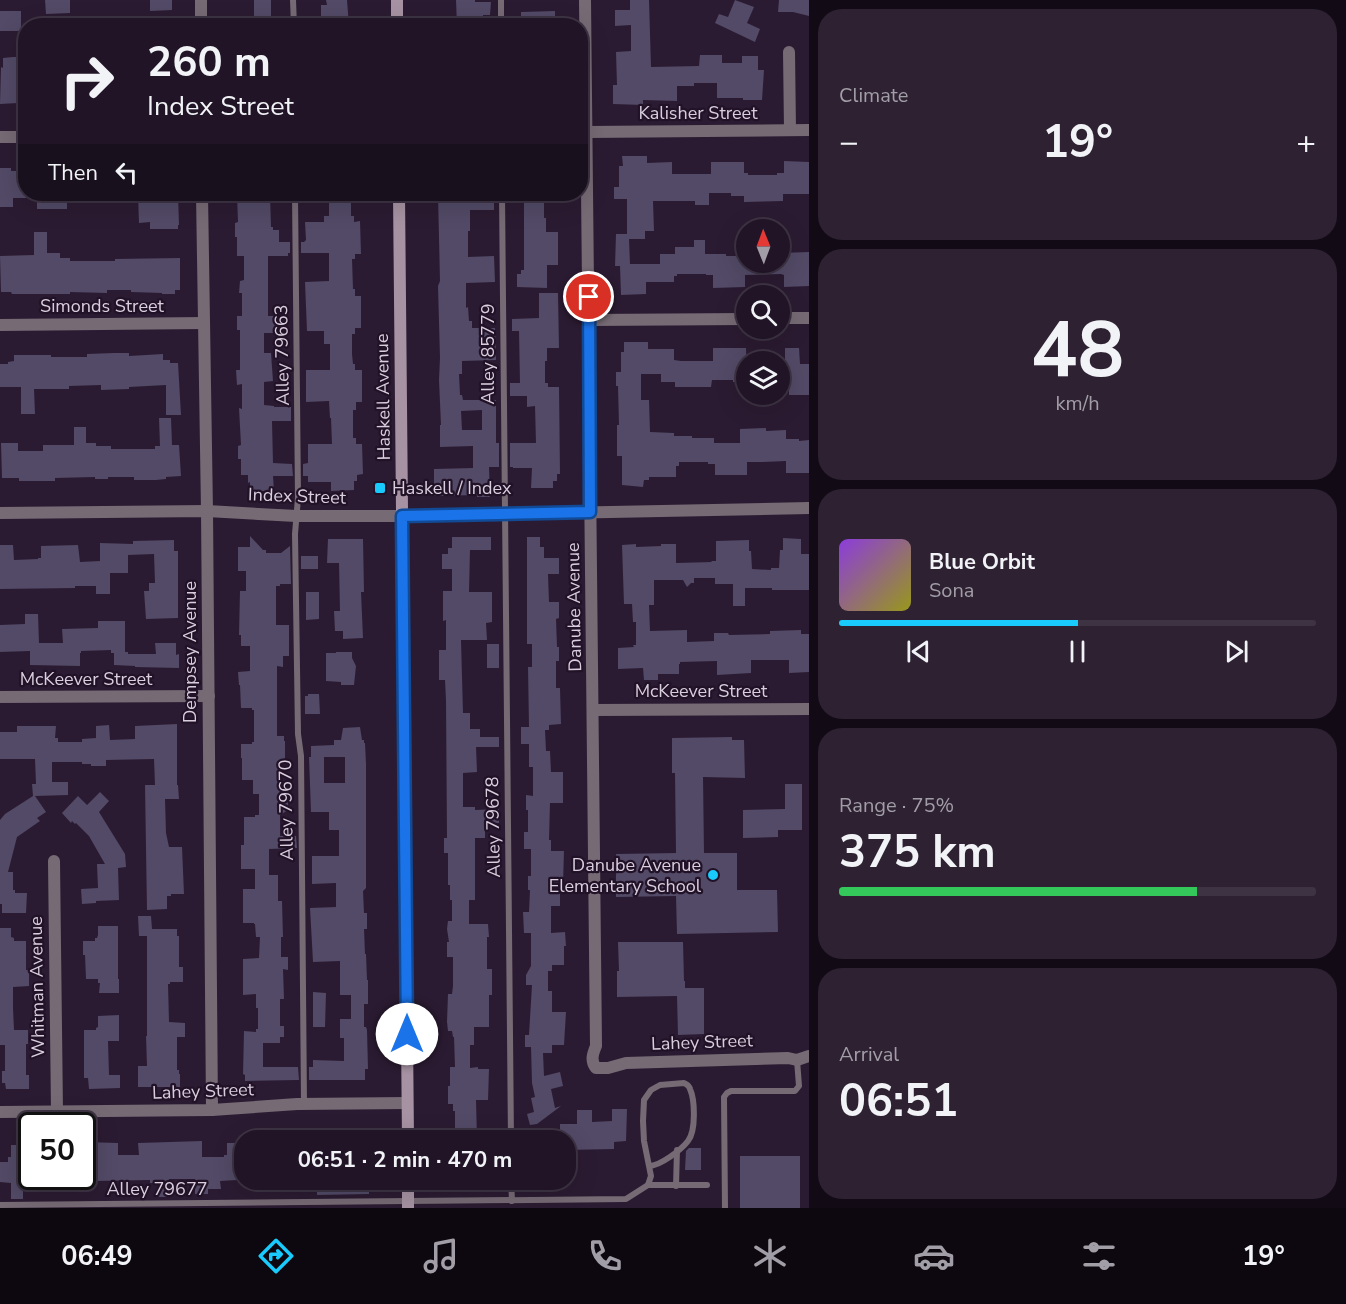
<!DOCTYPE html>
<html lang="en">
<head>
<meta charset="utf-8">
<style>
  :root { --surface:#201426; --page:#2d2132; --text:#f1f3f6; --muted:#a29ea7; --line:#3d3343; --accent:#19cafc }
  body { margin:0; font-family:"Nunito Sans",sans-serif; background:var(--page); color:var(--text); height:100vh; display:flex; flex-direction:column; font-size:22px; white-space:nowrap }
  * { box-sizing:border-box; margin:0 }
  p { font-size:20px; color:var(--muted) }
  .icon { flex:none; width:33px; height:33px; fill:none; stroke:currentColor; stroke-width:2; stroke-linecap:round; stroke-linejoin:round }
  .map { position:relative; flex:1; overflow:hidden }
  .side { display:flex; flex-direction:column; gap:9px; padding:9px; background:#120b15; width:537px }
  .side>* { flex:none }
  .hud { position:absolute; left:18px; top:18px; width:570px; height:183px; border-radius:24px; box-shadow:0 6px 24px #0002,0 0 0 2px var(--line); background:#201426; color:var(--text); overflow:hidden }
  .needle { width:39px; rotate:359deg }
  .buttons { position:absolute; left:736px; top:219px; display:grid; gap:12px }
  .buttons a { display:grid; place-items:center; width:54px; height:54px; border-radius:50%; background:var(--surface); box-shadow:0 6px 24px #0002,0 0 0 2px var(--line); font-size:30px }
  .speed { position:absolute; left:18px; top:1112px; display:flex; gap:12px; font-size:30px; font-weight:700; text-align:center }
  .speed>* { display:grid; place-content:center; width:78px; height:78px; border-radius:50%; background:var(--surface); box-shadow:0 6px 24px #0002,0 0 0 2px var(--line); line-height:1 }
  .speed .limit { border:3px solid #111; border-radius:9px; background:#fff; color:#111 }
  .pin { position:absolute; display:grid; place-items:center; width:51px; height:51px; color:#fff; margin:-26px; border:3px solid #fff; border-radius:50%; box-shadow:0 2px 6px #0007 }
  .me { position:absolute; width:66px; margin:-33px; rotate:0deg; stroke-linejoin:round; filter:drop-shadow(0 0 4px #0008) }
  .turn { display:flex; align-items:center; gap:21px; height:126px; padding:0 30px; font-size:27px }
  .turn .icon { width:78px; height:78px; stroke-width:2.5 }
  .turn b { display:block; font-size:42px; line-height:51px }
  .then { display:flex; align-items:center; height:57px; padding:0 30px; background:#0003; gap:12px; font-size:22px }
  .big { font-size:45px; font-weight:700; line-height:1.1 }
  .side .widget { flex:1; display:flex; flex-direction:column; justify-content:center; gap:9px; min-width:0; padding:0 21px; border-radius:24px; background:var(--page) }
  .side .dial { align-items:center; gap:0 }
  .dial b { font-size:78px; line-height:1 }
  .song { display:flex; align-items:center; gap:18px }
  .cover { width:72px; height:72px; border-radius:9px; background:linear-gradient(135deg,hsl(270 70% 55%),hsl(60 70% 35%)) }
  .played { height:6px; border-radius:3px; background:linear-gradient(90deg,var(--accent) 50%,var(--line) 50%) }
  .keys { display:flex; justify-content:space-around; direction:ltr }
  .heat { display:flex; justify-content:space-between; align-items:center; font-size:33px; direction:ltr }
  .charge { height:9px; border-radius:4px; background:linear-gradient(90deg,#34c759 75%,var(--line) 0) }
  .trip { position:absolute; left:234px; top:1130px; width:342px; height:60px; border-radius:24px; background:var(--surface); box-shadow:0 6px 24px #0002,0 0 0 2px var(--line); font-weight:700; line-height:60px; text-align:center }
  .tabs { display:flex; height:96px; justify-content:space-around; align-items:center; background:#0d080f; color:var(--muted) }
  .tabs .icon { width:42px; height:42px }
  .tabs .active { color:var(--accent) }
  .tabs b { font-size:27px; color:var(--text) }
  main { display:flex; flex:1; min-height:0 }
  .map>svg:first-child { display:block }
  .building { fill:#524a66; fill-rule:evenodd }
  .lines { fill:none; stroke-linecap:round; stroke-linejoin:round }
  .service { stroke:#766a74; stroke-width:6 }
  .minor { stroke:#766a74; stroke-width:12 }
  .tertiary { stroke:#766a74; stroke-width:12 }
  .secondary { stroke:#a692a2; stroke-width:12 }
  .route-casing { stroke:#114b97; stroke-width:15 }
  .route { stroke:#1a73e8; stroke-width:10 }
  .poi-dot { fill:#19cafc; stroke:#221228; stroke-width:2 }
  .labels { text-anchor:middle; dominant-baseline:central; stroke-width:4.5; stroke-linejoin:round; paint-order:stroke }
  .street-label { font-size:18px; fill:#d9cede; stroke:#221228 }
  .poi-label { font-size:18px; fill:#d9cede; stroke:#221228; text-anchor:start }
</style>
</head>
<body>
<main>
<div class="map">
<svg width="809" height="1208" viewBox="0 0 809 1208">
  <rect width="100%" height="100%" fill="#2b1b32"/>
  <g class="building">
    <polygon points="45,0 70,0 70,13 46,14"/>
    <polygon points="150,0 172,0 172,10 150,11"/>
    <rect x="254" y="0" width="17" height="18"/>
    <polygon points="326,0 347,0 349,26 321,26 321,5 327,5"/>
    <polygon points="456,0 475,0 475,2 491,2 490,15 483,15 483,26 457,26"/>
    <polygon points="630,0 649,0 651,67 699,66 700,55 722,55 722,63 742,63 742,56 758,56 758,70 764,70 762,100 743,100 743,98 717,98 717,83 694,83 694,86 677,86 677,101 643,100 643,105 613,104 613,85 617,85 616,52 631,51 631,25 615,26 615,10 630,10"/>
    <polygon points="735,0 754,7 747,23 760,29 755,42 715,23 719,14 728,17"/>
    <polygon points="779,0 809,0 809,16 793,12 778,12"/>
    <rect x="0" y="11" width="21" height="20"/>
    <polygon points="555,11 555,25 521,26 521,12"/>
    <polygon points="13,57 26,57 26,85 18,85 18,103 0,104 1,67 3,68 3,58"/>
    <polygon points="622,156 647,156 647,163 672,162 672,174 711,174 711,162 744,162 744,173 748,173 748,175 777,175 777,173 784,173 784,161 809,162 809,194 783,194 783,201 744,202 744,196 731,196 731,193 709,193 709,205 695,205 695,201 653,201 654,231 645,231 645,239 629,239 630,264 660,264 660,254 675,254 675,247 694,247 694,240 705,240 705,254 726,254 726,256 747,256 747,262 780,262 780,253 809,252 809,286 784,287 784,275 781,274 745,275 745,287 713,288 713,275 706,275 706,274 677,274 677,276 674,276 674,282 646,282 646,294 621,295 620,266 615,266 616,234 627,234 627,199 614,199 614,187 619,187 619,166 623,166"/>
    <polygon points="0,168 11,168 11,171 26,171 26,198 13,198 13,207 0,207"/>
    <rect x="37" y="194" width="30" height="15"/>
    <polygon points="138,194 178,194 179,225 178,225 178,229 150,229 150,222 139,223"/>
    <polygon points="237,194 270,194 271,227 273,227 273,230 279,230 279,242 290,242 290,253 288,253 288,256 268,256 268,316 280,316 280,333 264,333 264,353 271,353 273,381 264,382 264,405 274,406 274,407 291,407 291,421 272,421 273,463 292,464 293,476 273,476 274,491 250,491 250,482 248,483 248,475 241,475 241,459 238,459 238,446 241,445 239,408 242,409 242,384 237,385 236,370 240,370 240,330 237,330 237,316 242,316 242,293 239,293 240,281 244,280 244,256 237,256 237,237 235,237 235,223 238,222"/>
    <polygon points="329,194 351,194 351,216 354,216 354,222 360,221 361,254 355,254 355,259 352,259 353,289 355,289 355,296 361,296 361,328 355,328 355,334 352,334 352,354 353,364 355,364 355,370 362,370 362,402 356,402 356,410 353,410 353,438 356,438 356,444 362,444 363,474 357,475 357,481 354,481 354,490 331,491 331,482 308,482 308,476 303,476 303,464 308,463 308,444 332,444 331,418 330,418 329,401 306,402 306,370 330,370 330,344 324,344 324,331 307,331 305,282 329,281 329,253 301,253 301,242 304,242 306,240 305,222 324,222 324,216 329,216"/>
    <path d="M438 194H459V198H494V210H470V231H468V257L494 256 495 282 466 283V308L468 307 469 321H472V328H495L496 360 462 361V374H459L460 395H462L463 400H496V443H499V467H489L490 497H477V495L434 496V469L473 468V446L440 447V425H441L439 380 440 358 438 286 440 281ZM482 410V430H462L461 411Z"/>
    <polygon points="524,194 544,194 544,218 546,218 546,232 558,232 558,265 547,265 547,288 517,287 517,274 521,274 521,270 524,270"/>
    <polygon points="34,232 47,232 47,253 60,253 60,258 70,258 70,261 115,261 115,259 180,258 180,290 175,290 175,294 162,294 162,293 131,292 131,290 107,290 107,293 70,292 70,294 12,294 11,292 1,292 0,256 34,255"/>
    <polygon points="539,293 558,293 559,348 547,348 547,361 545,361 545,383 548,383 548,387 559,387 560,474 557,474 557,481 553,481 553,488 531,488 532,468 513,468 513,467 510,467 510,443 536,443 535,406 527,407 527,396 510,396 510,383 520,383 519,331 512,331 512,319 539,318"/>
    <polygon points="624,342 648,342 648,349 674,349 674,360 681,361 713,361 713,348 746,348 747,383 733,382 733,380 712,380 711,387 675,387 675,382 661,382 661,374 641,374 641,400 649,400 650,432 674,433 674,436 692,436 692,438 714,438 714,443 740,443 740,429 766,428 766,431 786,430 786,439 799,439 799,441 809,440 809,473 786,473 786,461 763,462 747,462 747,475 715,475 715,464 708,464 708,462 679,462 679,466 676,466 676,477 649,477 649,480 644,480 643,487 622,485 622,456 617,456 617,425 619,425 618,386 616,386 616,372 621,372 621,352 624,352"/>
    <polygon points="785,348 799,348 800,364 809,364 809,395 789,395 789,389 780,389 780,360 785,360"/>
    <polygon points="114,353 129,353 129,356 163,354 163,360 170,360 170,363 178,363 181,415 166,415 166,385 129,387 129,389 101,390 101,385 69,386 69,389 34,389 35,414 21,414 21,387 0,387 0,364 8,364 8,362 14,361 14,355 51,355 51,357 87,357 87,354"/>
    <polygon points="159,418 171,418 172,445 179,445 181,476 166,477 166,479 156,480 134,480 134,477 108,477 108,479 95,479 95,477 55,478 55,481 19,481 19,478 2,478 1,443 18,443 18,451 43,451 43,445 74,445 74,427 86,427 86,443 96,443 96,446 111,446 111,449 155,449 155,446 160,446"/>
    <polygon points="250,536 263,550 266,550 266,553 281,553 290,546 291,584 280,584 280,586 276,586 276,625 289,625 289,656 283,656 283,667 277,666 277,736 284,736 284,741 285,741 285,762 280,762 280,802 288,802 288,810 280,815 280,836 296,836 297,848 269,849 269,875 278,875 278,901 282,901 283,937 281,937 281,957 288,957 288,970 283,969 284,999 280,999 280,1026 284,1026 284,1037 280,1037 280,1043 263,1043 263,1067 298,1067 299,1080 297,1080 245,1081 245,1075 243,1074 244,1031 256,1032 256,1029 258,1029 258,1008 256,1008 256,994 243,995 243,959 259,958 260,937 256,937 255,924 254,924 254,923 243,923 243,889 255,889 255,869 241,869 241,845 244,845 244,817 255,817 255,815 259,815 259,794 253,794 253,780 242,780 242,758 241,758 241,744 252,744 252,742 254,742 254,710 252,710 252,708 241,708 240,685 239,685 238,672 250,671 250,646 241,646 241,635 239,635 240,591 246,591 246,571 238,571 238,547 250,547"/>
    <polygon points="452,537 491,537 491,550 470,550 469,592 492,592 492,622 486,623 487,640 461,640 463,713 470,713 470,729 480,729 480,737 499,737 499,747 476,747 477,772 463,773 463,807 475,807 475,810 499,809 499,823 485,823 485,838 475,838 475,900 469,900 469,924 488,924 489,937 487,937 487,969 492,969 492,995 489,995 489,1027 474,1027 474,1045 470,1045 470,1068 478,1067 478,1069 489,1069 488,1100 476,1100 477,1140 455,1140 455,1111 453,1111 453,1104 448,1104 448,1086 450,1086 450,1067 455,1067 454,1037 453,1037 452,1031 448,1031 447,1022 448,994 452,994 453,986 453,957 447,957 447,942 449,942 447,929 448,921 452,921 452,900 450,900 450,885 448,885 448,853 444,853 444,838 447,838 446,700 445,680 439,680 439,650 446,650 446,620 443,621 443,591 452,591 452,569 442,569 442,554 448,554 448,548 452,548"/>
    <polygon points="527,537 540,537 540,547 544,547 544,558 559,558 559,574 548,574 549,602 559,602 559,618 556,619 557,647 559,647 559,661 556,661 556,688 560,688 561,724 549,725 549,730 545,730 546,751 550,751 551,772 563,772 563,803 550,803 549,840 551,840 551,851 564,851 563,884 560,884 560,906 551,906 551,933 565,932 566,946 564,946 564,965 552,965 552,971 548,971 548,991 552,991 552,1012 566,1012 564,1045 552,1045 552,1053 543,1053 544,1076 560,1072 563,1086 551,1089 555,1108 561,1106 537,1124 530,1125 527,1114 534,1112 531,1098 535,1097 532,1083 531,1047 525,1047 525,1035 529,1035 532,985 526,985 526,975 531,966 531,933 524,933 523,912 529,912 530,890 528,890 528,876 531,876 531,849 524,849 524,832 528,832 528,810 526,810 526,795 533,796 533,767 529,767 529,744 521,744 521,727 529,727 528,667 532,667 532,644 527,644"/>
    <polygon points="783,538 801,539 801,554 809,554 809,590 772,590 772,588 745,588 745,606 733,606 733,584 715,584 715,578 694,578 694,583 691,583 687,587 683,580 654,580 654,605 649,605 650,631 687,630 687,642 714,641 714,633 728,633 729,635 770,634 770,631 801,630 801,634 809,634 809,672 789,673 789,660 751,660 751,673 717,675 717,661 680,662 680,664 679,664 679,674 658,674 658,680 644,680 643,668 618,669 618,648 634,647 633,645 636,645 636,622 633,622 632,604 624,604 622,545 636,544 636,547 661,546 661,544 676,544 676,563 712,562 711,561 716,561 716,541 749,540 749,551 751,551 752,569 771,570 771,568 779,568 780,550 783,550"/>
    <polygon points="328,539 363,539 364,592 361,592 363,638 343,639 343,631 335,631 334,611 340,611 339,563 327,563"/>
    <polygon points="174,540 174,551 178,551 178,618 146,619 144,591 149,591 149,583 155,583 154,554 128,555 128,573 110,573 110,594 96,594 96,586 75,586 75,588 0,589 0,545 13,545 14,560 38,559 38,558 41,558 41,546 78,545 80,562 100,561 100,543 133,544 133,541"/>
    <rect x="301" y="556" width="17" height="13"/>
    <polygon points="306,592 319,592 319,619 306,620"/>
    <polygon points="25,614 38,614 39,643 63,643 62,629 98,628 98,621 125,621 125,652 128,652 128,654 156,654 155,643 176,643 176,655 179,654 179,668 135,667 135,666 114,665 114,653 111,653 111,650 81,651 81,653 80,653 80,666 30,665 30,651 0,652 0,625 25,624"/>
    <rect x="487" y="644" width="12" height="24"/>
    <polygon points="336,652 352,652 352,658 356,666 354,685 341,685 341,682 326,681 326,653 336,653"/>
    <polygon points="308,694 319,694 320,714 305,714 305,696 308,696"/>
    <polygon points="177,724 177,785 178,785 179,799 165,799 166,833 169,847 182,847 184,894 171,894 171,896 167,896 167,909 147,910 145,785 155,785 154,759 106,760 106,766 91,766 91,764 82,764 82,762 52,762 52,782 68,782 68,795 35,796 46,812 37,818 40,821 17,837 8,872 13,872 13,890 15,890 15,893 27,893 26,913 2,913 2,904 0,904 0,820 5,814 33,796 32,784 36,784 35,759 0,759 0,732 17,732 17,726 56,726 55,738 58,738 58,742 82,742 82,739 96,738 96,726 109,725 110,740 135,739 135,726"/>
    <path d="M360 727 362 740H364V743H365L366 764V888L363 891 364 913H367V929H364L365 954H366L367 980H368V1004H364V1027H366L367 1030 368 1069H365V1080H309V1067H313V1060L344 1061V1038H340V1019H351V995H340V961L313 962 310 908 336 907V883L312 884V856H339V830H329V812H311L309 757H311V746L334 745V740H341L343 728ZM324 757H345V783H324Z"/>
    <polygon points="732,737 732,740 744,740 745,778 703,777 704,853 737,853 737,890 777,890 778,932 677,934 676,896 616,897 616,854 676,853 675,773 672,773 672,738"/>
    <polygon points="785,784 802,784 802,830 778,830 778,837 743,838 743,810 785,809"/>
    <polygon points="100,792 109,801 99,812 125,854 126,867 118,868 119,900 96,901 96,903 82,904 81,889 98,888 97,864 105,864 89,836 76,823 75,824 72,821 71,823 62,813 78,796 87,805"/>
    <polygon points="138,916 151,916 152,929 177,929 177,936 179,936 179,967 183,967 183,982 170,982 170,984 168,984 169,1022 185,1023 185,1037 177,1037 177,1070 179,1070 179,1074 180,1074 180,1087 138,1087 138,1066 147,1066 146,1036 147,1036 147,936 139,936"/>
    <polygon points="98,926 118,926 118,979 119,979 119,993 99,993 100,983 98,983 98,979 86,979 85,955 83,955 83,941 95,941 95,938 97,938 98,935"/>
    <polygon points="0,928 11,928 11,937 14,938 14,941 26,941 26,970 29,970 29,986 13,987 13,1008 14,1030 28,1030 28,1044 26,1044 26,1075 29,1075 29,1089 6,1089 5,1083 2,1083 2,1071 5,1071 5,1045 0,1045"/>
    <polygon points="618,942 683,942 684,981 685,981 685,988 704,988 704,1034 678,1035 677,996 617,997 617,971 619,971"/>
    <polygon points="313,992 326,993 325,1027 313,1027"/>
    <polygon points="119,1015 119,1041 108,1041 109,1075 120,1075 120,1088 89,1089 88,1078 84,1078 84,1030 96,1030 96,1028 98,1027 98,1016"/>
    <polygon points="612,1109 627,1109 626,1141 614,1142 614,1149 566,1150 566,1140 560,1140 560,1124 577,1124 577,1110 592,1110 592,1122 612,1121"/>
    <polygon points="202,1141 202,1157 224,1157 224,1155 227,1155 227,1143 240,1143 241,1155 238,1155 238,1159 237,1159 237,1180 220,1181 221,1189 208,1189 208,1194 195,1194 195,1179 169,1179 169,1197 158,1197 158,1183 150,1183 150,1180 94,1181 90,1189 86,1182 82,1182 82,1154 85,1154 85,1142 118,1143 118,1155 139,1155 138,1143"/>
    <polygon points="11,1145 32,1145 32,1177 23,1177 23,1199 11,1199 11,1183 0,1182 0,1162 8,1162 8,1157 11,1157"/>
    <polygon points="689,1148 701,1148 701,1170 685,1170 686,1151"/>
    <rect x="740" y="1156" width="60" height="52"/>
    <rect x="43" y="1176" width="17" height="11"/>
    <polygon points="341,1179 369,1179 369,1194 317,1195 317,1182 341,1182"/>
    <polygon points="466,1179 489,1179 489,1192 466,1191"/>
  </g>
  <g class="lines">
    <g class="service">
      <polyline points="293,0 294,26"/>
      <polyline points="501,0 501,26"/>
      <polyline points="295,194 298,498 295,534 298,734 301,756 304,1104"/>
      <polyline points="502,194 511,1140"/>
      <polyline points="511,1179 512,1201"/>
      <polyline points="648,1185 707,1185"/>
      <polyline points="676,1186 677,1150"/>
      <path d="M0 1205 626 1199 648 1185 651 1176 644 1141 643 1121 644 1100 651 1090 660 1085 684 1083C687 1085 689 1085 690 1089 695 1100 696 1131 688 1141 681 1150 660 1166 649 1166"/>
      <polyline points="725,1208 724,1097 727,1093 731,1091 795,1091 799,1086 797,1060"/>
    </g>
    <g class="minor">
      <polyline points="201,0 201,26"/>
      <path d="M585 0 596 1046C593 1053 590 1061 596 1068H608L626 1063 788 1058 797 1060 809 1056"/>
      <polyline points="789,52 790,130"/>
      <polyline points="587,132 809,130"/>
      <polyline points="0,137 26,137"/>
      <polyline points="202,194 207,511 212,1110"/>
      <polyline points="780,318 809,318"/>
      <polyline points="589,320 747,319"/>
      <polyline points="0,325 204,323"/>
      <polyline points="402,516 809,508"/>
      <polyline points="0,697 209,696"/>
      <polyline points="593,710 809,709"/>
      <polyline points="54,861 57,1112"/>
      <polyline points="0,1112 212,1110 297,1104 407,1103"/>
    </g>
    <polyline class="tertiary" points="0,513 207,511 296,516 402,516"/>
    <g class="secondary">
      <polyline points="397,0 397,26"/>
      <polyline points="399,194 408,1140"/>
      <polyline points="408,1179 408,1208"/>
    </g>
  </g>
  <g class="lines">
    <defs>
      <polyline id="route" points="407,1034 402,516 590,512 589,297"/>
    </defs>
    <use href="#route" class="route-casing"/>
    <use href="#route" class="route"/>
  </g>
  <g class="poi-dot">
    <rect x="374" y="482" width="12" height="12" rx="3"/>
    <circle cx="713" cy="875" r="6"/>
  </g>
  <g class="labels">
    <g class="street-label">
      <text x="698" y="113">Kalisher Street</text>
      <text x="102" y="306">Simonds Street</text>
      <text transform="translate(488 354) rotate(-90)">Alley 85779</text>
      <text transform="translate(282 355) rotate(-91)">Alley 79663</text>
      <text transform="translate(383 397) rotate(-91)">Haskell Avenue</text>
      <text transform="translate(297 496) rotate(2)">Index Street</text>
      <text transform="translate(574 607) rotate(-91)">Danube Avenue</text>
      <text transform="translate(190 652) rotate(-90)">Dempsey Avenue</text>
      <text x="86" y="679">McKeever Street</text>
      <text x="701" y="691">McKeever Street</text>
      <text transform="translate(286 810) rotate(-91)">Alley 79670</text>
      <text transform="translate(493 827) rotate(-91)">Alley 79678</text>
      <text transform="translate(37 987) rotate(-91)">Whitman Avenue</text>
      <text transform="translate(702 1042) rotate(-2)">Lahey Street</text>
      <text transform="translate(203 1091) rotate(-2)">Lahey Street</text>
      <text x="157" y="1189">Alley 79677</text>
    </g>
    <g class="poi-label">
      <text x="392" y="488">Haskell / Index</text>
      <text x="701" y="865" text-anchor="end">Danube Avenue<tspan x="701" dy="21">Elementary School</tspan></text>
    </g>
  </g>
</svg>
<div class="buttons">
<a><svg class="needle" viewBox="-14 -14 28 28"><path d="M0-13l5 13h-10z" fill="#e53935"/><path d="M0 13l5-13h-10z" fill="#a29ea7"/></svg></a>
<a><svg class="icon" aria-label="search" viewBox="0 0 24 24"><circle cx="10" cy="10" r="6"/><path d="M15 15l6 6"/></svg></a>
<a><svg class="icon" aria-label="layers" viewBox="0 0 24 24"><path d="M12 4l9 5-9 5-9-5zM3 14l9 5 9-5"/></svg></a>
</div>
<div class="speed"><div class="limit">50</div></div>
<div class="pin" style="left:589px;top:297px;background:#d93025"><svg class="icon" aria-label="arrive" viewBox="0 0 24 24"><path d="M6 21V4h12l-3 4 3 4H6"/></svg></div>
<svg class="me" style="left:407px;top:1034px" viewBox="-20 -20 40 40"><circle r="19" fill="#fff"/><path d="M0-13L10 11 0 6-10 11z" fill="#1a73e8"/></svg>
<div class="trip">06:51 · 2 min · 470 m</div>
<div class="hud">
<div class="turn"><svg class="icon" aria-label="right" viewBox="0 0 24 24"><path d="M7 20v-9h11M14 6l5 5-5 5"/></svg><div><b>260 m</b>Index Street</div></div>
<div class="then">Then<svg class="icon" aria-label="left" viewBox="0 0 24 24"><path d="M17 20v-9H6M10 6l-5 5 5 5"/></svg></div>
</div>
</div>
<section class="side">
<div class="widget"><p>Climate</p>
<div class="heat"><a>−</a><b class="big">19°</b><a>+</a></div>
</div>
<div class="widget dial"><b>48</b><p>km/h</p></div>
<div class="widget">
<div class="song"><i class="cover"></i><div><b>Blue Orbit</b><p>Sona</p></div></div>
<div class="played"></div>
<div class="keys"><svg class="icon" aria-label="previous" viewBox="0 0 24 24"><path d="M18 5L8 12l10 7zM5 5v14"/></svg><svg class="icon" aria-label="pause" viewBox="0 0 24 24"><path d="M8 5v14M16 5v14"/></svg><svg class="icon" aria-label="next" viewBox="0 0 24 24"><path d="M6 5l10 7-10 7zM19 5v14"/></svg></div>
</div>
<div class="widget"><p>Range · 75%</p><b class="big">375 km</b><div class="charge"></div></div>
<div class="widget"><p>Arrival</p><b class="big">06:51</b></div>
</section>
</main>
<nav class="tabs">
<b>06:49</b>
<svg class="icon active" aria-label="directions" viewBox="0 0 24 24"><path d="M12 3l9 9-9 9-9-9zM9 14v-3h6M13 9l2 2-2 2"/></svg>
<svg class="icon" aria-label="music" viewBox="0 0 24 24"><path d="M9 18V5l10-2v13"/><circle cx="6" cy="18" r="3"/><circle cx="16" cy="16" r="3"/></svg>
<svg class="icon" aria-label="phone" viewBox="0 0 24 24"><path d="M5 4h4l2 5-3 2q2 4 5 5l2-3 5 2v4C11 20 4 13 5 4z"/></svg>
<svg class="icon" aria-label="climate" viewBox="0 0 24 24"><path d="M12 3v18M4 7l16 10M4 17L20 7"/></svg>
<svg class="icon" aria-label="car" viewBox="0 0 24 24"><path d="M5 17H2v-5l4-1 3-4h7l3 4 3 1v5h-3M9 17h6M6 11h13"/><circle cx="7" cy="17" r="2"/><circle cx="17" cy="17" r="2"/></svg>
<svg class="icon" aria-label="filters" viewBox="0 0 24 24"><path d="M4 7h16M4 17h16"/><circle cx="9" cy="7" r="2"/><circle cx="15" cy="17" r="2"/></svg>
<b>19°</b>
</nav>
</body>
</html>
